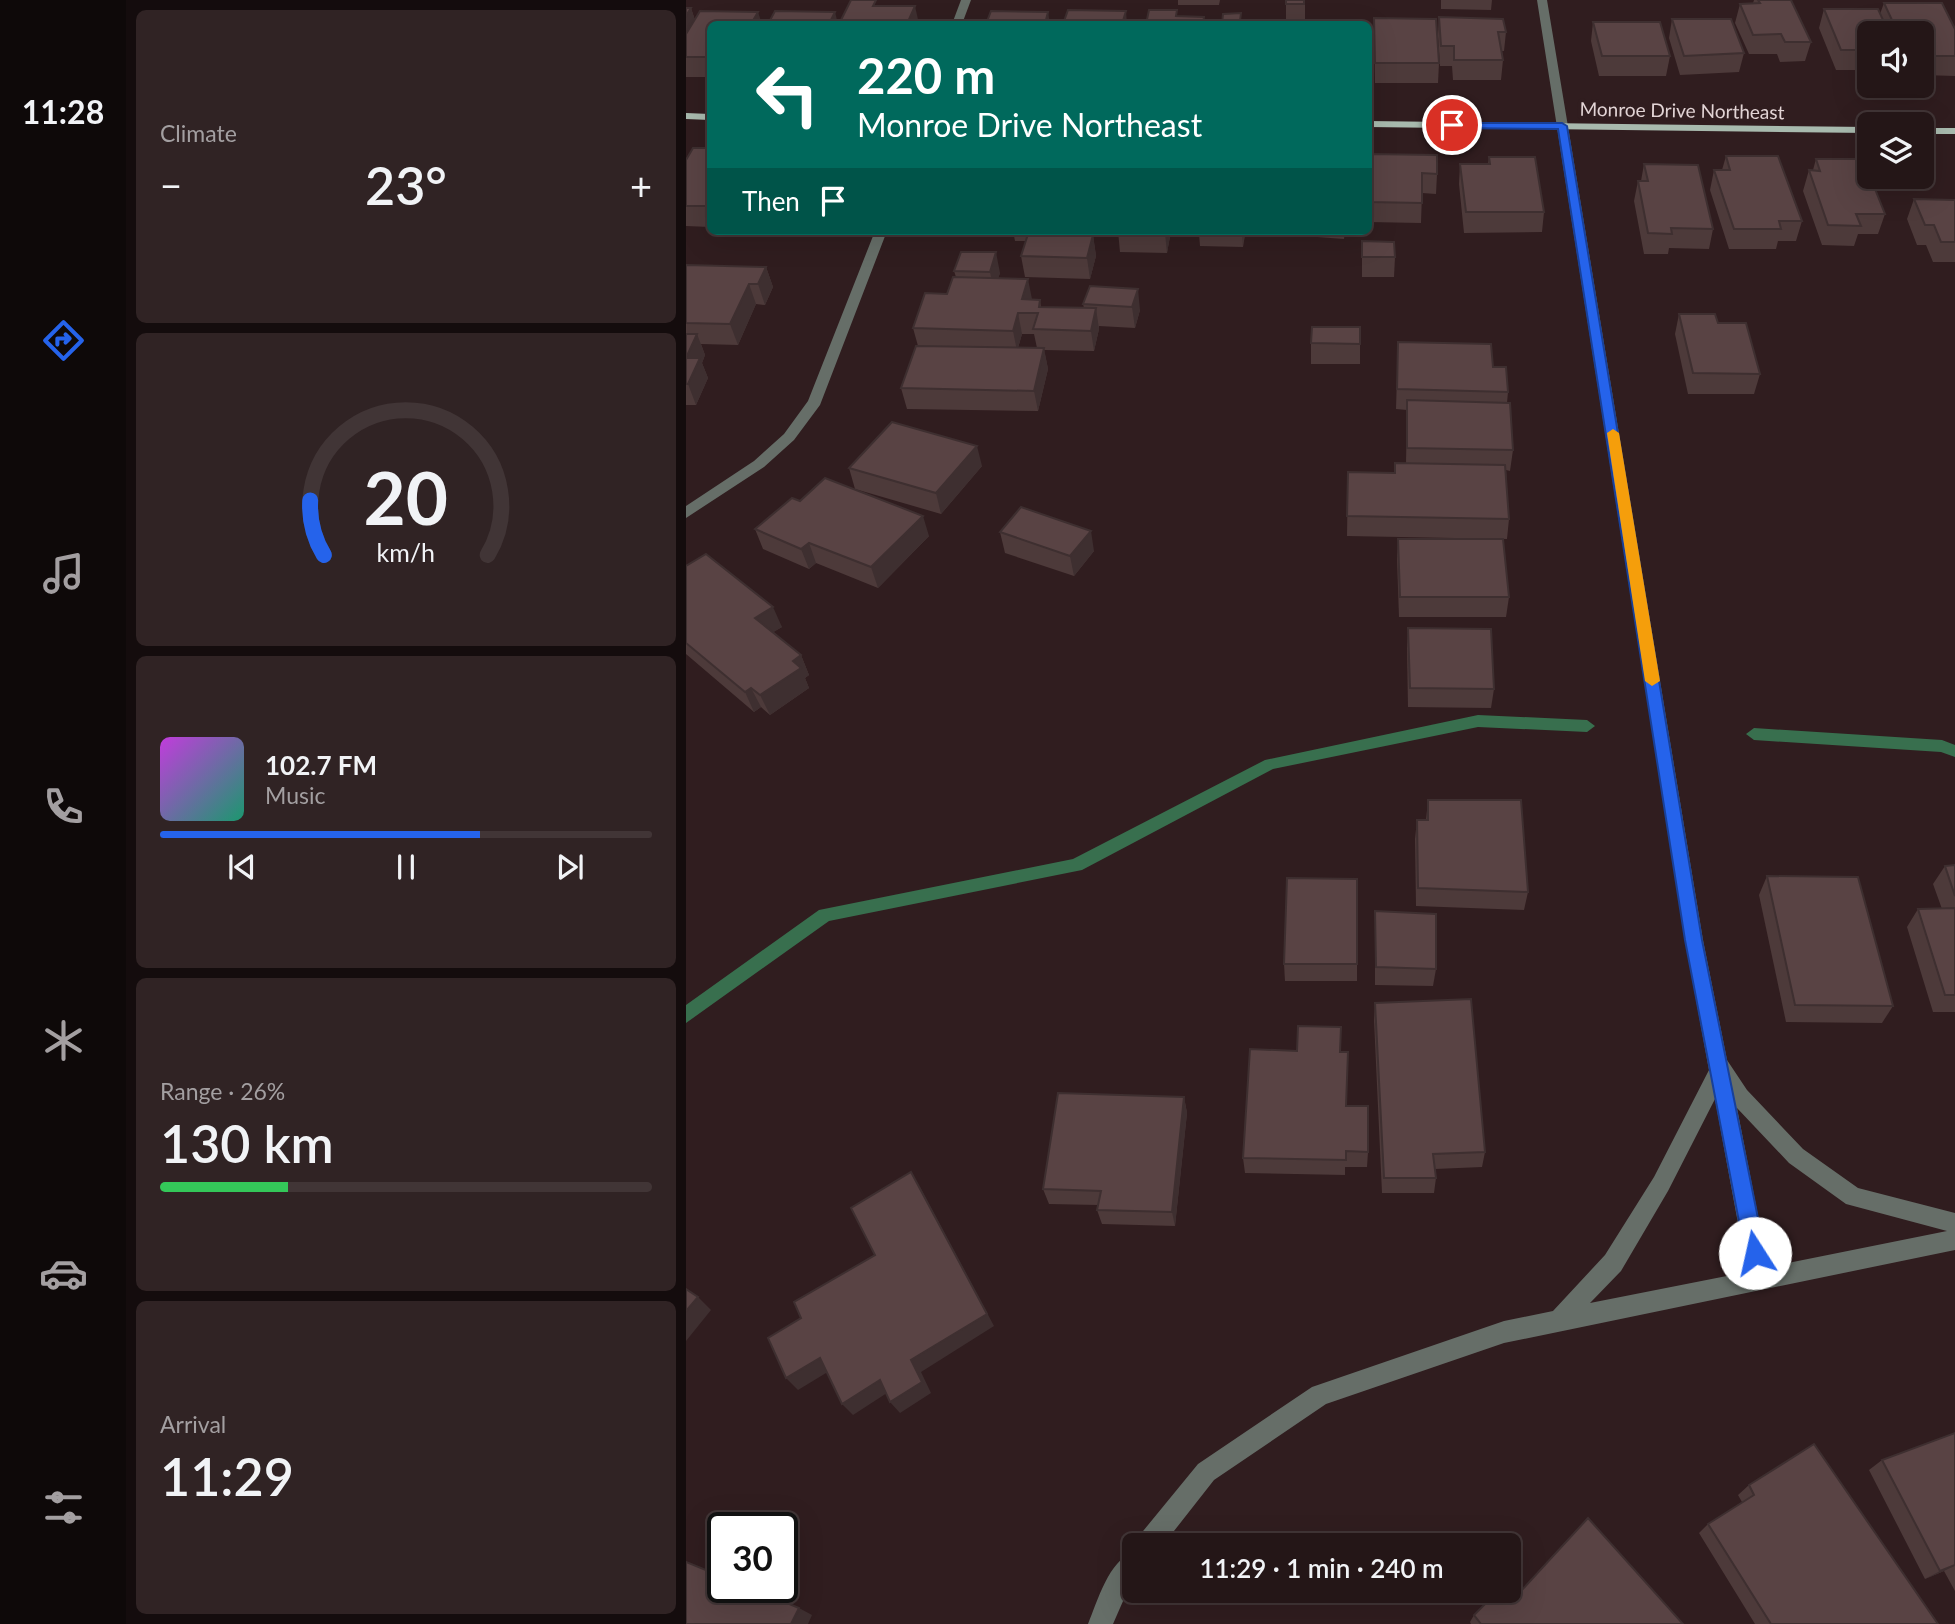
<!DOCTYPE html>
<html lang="en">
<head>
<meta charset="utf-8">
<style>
  :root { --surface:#241617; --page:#302324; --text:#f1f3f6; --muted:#a39fa1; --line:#413536; --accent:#2563eb }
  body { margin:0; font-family:Lato,sans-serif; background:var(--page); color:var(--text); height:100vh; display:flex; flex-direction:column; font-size:26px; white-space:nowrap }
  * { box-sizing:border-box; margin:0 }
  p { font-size:23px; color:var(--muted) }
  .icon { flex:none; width:38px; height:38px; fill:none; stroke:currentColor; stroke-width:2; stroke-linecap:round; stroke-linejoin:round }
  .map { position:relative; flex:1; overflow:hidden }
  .drawer { display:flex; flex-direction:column; gap:10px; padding:10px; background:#140c0d; width:560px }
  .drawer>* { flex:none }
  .banner { position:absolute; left:21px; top:21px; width:665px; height:214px; border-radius:10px; box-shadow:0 7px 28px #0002,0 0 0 2px var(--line); background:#00695c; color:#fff; overflow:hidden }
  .tools { position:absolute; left:1171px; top:21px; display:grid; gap:14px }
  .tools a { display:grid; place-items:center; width:77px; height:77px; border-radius:10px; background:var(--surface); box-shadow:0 7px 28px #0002,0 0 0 2px var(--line); font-size:35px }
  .speed { position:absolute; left:21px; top:1512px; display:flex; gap:14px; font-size:35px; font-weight:700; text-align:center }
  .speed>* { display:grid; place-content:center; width:91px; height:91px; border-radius:50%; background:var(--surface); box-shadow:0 7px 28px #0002,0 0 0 2px var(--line); line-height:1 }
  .speed .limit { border:4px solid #111; border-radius:10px; background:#fff; color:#111 }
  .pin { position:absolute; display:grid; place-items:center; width:60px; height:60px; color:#fff; margin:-30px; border:4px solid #fff; border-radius:50%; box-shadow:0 2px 7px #0007 }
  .me { position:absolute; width:77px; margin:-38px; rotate:350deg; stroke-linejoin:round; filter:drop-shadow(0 0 5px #0008) }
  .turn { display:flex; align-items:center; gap:24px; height:147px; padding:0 35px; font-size:32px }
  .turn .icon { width:91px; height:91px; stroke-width:2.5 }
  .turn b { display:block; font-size:49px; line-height:60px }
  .then { display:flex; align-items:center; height:66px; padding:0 35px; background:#0003; gap:14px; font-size:26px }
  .big { font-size:52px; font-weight:600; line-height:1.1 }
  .drawer .widget { flex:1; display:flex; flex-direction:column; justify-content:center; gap:10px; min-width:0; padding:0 24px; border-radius:10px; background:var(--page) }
  .drawer .dial { align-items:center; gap:0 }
  .dial svg { height:182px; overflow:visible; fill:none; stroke:var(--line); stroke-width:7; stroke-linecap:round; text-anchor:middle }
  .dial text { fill:var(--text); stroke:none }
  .song { display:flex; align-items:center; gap:21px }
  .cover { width:84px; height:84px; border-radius:10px; background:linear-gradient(135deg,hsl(290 70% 55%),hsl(160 70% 35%)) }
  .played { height:7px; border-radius:4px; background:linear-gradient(90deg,var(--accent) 65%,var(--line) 65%) }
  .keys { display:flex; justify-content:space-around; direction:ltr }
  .heat { display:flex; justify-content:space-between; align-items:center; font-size:38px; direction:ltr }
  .charge { height:10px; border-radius:5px; background:linear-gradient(90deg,#34c759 26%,var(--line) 0) }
  .trip { position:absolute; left:436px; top:1533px; width:399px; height:70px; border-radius:10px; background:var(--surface); box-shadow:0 7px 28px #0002,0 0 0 2px var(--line); font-weight:600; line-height:70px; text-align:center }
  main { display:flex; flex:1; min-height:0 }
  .menu { display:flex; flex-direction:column; width:126px; justify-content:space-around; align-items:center; background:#0e0909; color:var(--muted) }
  .menu .icon { width:49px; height:49px }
  .menu .on { color:var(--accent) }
  .menu b { font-size:32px; color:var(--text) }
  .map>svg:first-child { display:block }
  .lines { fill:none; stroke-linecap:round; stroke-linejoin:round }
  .stream { fill:#386f4e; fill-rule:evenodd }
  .minor { fill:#666e68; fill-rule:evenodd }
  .major { fill:#a8baae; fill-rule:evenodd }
  .wall { fill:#4d3a3a; fill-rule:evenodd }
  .shaded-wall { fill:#3e2f30 }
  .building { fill:#594344; stroke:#3e2f30; stroke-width:2 }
  .route { fill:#2563eb; stroke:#184099; stroke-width:2 }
  .slow { fill:#f59e0b }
  .labels { text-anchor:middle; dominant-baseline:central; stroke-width:7; stroke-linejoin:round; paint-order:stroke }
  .far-street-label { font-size:19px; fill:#e2d4d5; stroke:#301d1f }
</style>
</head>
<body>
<main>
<nav class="menu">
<b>11:28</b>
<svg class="icon on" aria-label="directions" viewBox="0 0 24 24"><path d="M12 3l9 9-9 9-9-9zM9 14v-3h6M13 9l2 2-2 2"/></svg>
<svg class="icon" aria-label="music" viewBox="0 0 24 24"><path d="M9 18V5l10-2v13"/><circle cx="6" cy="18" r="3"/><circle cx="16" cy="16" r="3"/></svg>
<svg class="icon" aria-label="phone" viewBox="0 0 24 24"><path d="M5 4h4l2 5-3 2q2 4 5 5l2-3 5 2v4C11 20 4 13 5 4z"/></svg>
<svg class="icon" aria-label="climate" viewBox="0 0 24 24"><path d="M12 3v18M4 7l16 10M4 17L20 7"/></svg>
<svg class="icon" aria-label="car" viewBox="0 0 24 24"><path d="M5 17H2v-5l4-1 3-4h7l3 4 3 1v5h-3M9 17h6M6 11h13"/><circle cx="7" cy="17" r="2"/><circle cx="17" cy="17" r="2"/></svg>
<svg class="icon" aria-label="filters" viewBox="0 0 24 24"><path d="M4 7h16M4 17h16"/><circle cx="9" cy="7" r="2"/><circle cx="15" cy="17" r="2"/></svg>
</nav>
<section class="drawer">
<div class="widget"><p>Climate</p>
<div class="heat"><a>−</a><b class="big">23°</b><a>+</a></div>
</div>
<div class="widget dial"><svg viewBox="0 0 100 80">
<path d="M14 69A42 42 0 1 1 86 69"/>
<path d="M14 69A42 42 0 0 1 8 45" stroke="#2563eb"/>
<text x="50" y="56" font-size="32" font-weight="700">20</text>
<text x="50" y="72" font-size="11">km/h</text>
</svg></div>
<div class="widget">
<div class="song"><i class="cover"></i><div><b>102.7 FM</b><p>Music</p></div></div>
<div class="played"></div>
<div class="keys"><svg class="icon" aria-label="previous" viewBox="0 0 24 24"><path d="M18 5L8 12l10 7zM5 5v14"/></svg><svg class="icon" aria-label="pause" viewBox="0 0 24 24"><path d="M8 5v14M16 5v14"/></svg><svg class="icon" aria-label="next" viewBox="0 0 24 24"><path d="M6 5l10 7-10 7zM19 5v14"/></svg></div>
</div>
<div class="widget"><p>Range · 26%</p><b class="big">130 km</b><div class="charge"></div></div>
<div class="widget"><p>Arrival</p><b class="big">11:29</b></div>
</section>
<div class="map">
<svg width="1269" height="1624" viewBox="0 0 1269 1624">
  <rect width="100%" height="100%" fill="#301d1f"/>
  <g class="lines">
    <g class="stream">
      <polygon points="792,715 901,720 909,726 901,732 792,727 587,769 396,870 143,921 0,1023 0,1005 133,910 387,859 579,760"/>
      <polygon points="1068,728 1256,740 1269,745 1269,757 1255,752 1068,740 1060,734"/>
    </g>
    <g class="minor">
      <polygon points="275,0 285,0 276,24 266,24"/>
      <path d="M851 0H861L1017 940 1041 1060 1061 1090 1117 1149 1172 1188 1269 1213V1250L818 1343 640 1404 528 1480 477 1545H450L453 1536 512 1464 626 1387 818 1321 867 1311 919 1255 968 1177 1023 1070 999 940ZM1029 1099 1061 1272 904 1303 935 1271 982 1191ZM1051 1108 1103 1163 1160 1204 1261 1231 1082 1267Z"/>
      <polygon points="189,231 201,231 134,405 108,440 78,467 0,518 0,506 68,461 98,434 122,401"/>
      <path d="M448 1551V1583L441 1592 427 1624H402C412 1600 422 1562 448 1551Z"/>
    </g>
    <g class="major">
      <polygon points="0,113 24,114 24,120 0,119"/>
      <polygon points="682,121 1183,127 1183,133 682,127"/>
      <rect x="1236" y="128" width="33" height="6"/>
    </g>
  </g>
  <g class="wall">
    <polygon points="492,0 534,0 533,5 492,5"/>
    <rect x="600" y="0" width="19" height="23"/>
    <polygon points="755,0 806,0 805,10 755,9"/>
    <polygon points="1068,0 1105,0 1125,42 1119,61 1094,62 1091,54 1063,54 1049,23 1054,4 1067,3"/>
    <polygon points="1198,3 1269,29 1269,76 1236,75 1236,33 1183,33 1183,77 1173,77 1171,70 1150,70 1133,28 1138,9 1194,14"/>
    <polygon points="0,8 5,8 9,20 24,24 24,77 0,77"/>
    <polygon points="753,17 820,32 818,51 816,51 817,60 815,80 767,80 766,66 754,66 752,36"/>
    <polygon points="688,18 753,63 752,83 689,83"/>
    <polygon points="986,19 1058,53 1053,72 994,75 983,38"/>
    <polygon points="907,22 984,56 980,76 913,76 905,41"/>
    <polygon points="24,148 24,227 0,226 0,160"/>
    <polygon points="682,154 751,174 750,194 736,193 735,223 682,222"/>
    <polygon points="1040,156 1116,221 1110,241 1092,241 1090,249 1043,249 1024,190 1028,170 1036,170"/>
    <polygon points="803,157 858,212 856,232 778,233 773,184 774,164 802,164"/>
    <polygon points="1130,159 1176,169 1199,214 1192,234 1172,234 1168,246 1136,245 1117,191 1123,170 1127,170"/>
    <polygon points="958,164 1027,229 1023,249 983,248 982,254 958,254 948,201 952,181 955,181"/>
    <polygon points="1228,199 1269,200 1269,262 1247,262 1240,245 1231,245 1221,219"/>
    <polygon points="80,231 137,231 136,234 80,233"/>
    <polygon points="245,231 289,231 287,237 246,237"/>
    <polygon points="327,231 402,231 402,235 407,235 410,256 404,279 339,277 335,256 340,241 329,241"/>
    <polygon points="432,231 485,231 481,253 434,252"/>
    <polygon points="511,231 576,231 576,236 559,235 557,247 514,246 513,234 512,234"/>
    <polygon points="591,231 659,231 658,239 591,234"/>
    <polygon points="676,241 709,257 708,277 676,277"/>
    <path d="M275 252 314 273 312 278 346 300H354L355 307 398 308 397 304 404 286 454 310 449 328 413 326V329L408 351 358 350 362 369 352 411 221 409 215 388 232 346 227 328 261 294 270 277 268 271ZM336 334H348L351 348H332Z"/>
    <polygon points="0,265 80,267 87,287 79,305 70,304 52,345 15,344 19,355 16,363 22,378 10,405 0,405"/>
    <polygon points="993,314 1032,323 1074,374 1068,394 1002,394 989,334"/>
    <polygon points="674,327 674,364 625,364 625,343"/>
    <polygon points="712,342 807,367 822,392 821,403 827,450 824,471 820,470 823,519 821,539 661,536 662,472 708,473 709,463 720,463 721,410 710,409"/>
    <polygon points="296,466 255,514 169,489 163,468"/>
    <polygon points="114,501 243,536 192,588 130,563 123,569 77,549 69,529"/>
    <polygon points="314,532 408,551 388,576 319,553"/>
    <polygon points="712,539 823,597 820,617 713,617 711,559"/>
    <polygon points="0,566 96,627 87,632 115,655 123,675 119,678 123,688 84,715 75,707 68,712 0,654"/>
    <polygon points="722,628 808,689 805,708 722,707 721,648"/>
    <polygon points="742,800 842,892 838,910 730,906 729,839 731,820 740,820"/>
    <polygon points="1269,865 1269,1012 1247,1012 1221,927 1232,909 1256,909 1247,884 1259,866"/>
    <polygon points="1081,876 1207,1006 1196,1023 1100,1022 1073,895"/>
    <polygon points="689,911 750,969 747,986 689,985"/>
    <polygon points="598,964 671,964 671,981 599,981"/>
    <polygon points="689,1003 799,1152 796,1167 749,1169 750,1178 748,1193 696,1193 688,1020"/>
    <polygon points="655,1052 660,1106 682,1152 681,1167 659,1167 659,1175 559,1173 557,1158"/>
    <polygon points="498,1097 501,1113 489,1226 416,1224 411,1210 412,1205 363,1204 357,1189"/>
    <polygon points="1269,1433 1269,1591 1258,1571 1239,1579 1183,1470 1196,1460"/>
    <polygon points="1063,1485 1252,1624 1069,1624 1013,1533 1022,1524 1056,1502 1052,1495"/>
    <polygon points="836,1590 997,1624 785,1624 784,1622 788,1615"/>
  </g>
  <g class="shaded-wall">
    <polygon points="229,6 233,24 221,24"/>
    <polygon points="5,8 11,27 0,47 0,16"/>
    <polygon points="440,11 441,24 436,24"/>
    <polygon points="72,12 76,24 65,24"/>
    <polygon points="149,12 152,24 143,24"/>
    <polygon points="362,12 364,24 359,24"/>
    <polygon points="479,231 485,231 481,253 479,233"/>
    <polygon points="556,231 558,231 557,247"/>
    <polygon points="407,235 410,256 404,279 401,258"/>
    <polygon points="310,252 314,273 308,292 304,272"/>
    <polygon points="80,267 87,287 79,305 72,284"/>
    <polygon points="342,279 346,299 336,299"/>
    <polygon points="63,284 70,304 52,345 44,324"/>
    <polygon points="452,289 454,310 449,328 446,307"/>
    <polygon points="410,308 413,329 408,351 405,331"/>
    <polygon points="332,313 336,334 331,351 327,331"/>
    <polygon points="11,334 19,355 16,363 22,378 10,405 2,384 0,358"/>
    <polygon points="358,348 362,369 352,411 348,391"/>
    <polygon points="291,446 296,466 255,514 250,493"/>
    <polygon points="237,516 243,536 192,588 185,567"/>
    <polygon points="405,531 408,551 388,576 384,556"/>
    <polygon points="123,543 130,563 123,569 115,549"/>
    <polygon points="87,607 96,627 78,638 69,618"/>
    <polygon points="115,655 123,675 119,678 123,688 84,715 74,695 107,661"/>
    <polygon points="65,688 75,707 68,712 59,692"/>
    <polygon points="498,1097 501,1113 489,1226 486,1212"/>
    <polygon points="234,1187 308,1326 235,1372 245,1393 214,1413 204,1402 225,1360"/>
    <polygon points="12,1297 25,1310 0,1341 0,1311"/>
    <polygon points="134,1358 145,1370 112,1390 100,1378"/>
    <polygon points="194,1380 204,1391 167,1415 156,1404"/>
    <polygon points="1269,1565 1258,1571 1239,1579 1254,1571"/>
    <polygon points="113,1608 126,1615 122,1624 105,1624"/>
  </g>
  <g class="building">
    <polygon points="165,0 190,0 187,6 229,6 221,24 153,24"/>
    <rect x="600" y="0" width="18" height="4"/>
    <polygon points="1072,0 1105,0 1125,42 1099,42 1095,34 1067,35 1054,4 1074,3"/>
    <polygon points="1198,3 1256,3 1269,29 1269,56 1236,56 1236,33 1212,33"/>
    <polygon points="0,8 5,8 0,16"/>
    <polygon points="1138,9 1192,9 1203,33 1183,33 1183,57 1179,57 1176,50 1155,50"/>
    <polygon points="382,10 440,11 436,24 377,24"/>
    <polygon points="463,10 491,10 490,16 518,17 517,24 460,24"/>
    <polygon points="14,11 72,12 65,24 24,24 24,57 0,57 0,34"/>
    <polygon points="89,11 149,12 143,24 82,24"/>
    <polygon points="305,11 362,12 359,24 300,24"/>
    <polygon points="555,13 554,21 590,21 590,24 536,24 537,14"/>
    <polygon points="753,17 817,19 820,32 812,32 817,60 768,60 768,46 755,46"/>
    <polygon points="688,18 750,19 753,63 689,63"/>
    <polygon points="986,19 1045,19 1058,53 998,56"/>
    <polygon points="907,22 974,22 984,56 916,56"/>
    <rect x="616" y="23" width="57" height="1"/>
    <polygon points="7,148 24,148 24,206 0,206 0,160"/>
    <polygon points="682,154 751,155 751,174 736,173 736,203 682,202"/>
    <polygon points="1040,156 1092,156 1116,221 1093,221 1095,229 1048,229 1028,170 1044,170"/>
    <polygon points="803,157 849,157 858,212 780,212 774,164 804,164"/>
    <polygon points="1130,159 1172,159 1176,169 1181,169 1199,214 1170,214 1175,226 1142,225 1123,170 1134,171"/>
    <polygon points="958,164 1012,165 1027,229 985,228 986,234 962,233 952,181 962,181"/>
    <polygon points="1228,199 1269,200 1269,242 1255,242 1248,225 1239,225"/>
    <polygon points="432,231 479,231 479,233"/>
    <polygon points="342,234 407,235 401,258 335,256"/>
    <polygon points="676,241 708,242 709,257 676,257"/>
    <polygon points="275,252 310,252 304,272 268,271"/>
    <polygon points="0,265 80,267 72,284 63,284 44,324 0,323"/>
    <polygon points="267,277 342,279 336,299 354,300 353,307 410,308 405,331 347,329 352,313 332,313 327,331 227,328 239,293 261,294"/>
    <polygon points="404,286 452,289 446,307 397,304"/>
    <polygon points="993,314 1029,314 1032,323 1060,323 1074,374 1007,373"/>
    <polygon points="626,327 674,327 674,344 625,343"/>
    <polygon points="0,334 11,334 0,358 14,358 2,384 0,384"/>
    <polygon points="712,342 805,344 807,367 820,367 822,392 711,389"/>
    <polygon points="230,346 358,348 348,391 215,388"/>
    <polygon points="721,400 824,403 827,450 721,448"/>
    <polygon points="206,422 291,446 250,493 163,468"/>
    <polygon points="709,463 819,465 823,519 661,516 662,472 709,473"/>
    <polygon points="139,478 237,516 185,567 123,543 115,549 69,529 106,498 114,501"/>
    <polygon points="335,507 405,531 384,556 314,532"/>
    <polygon points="712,539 817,539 823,597 714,597"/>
    <polygon points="20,554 87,607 69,618 115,655 107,661 115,668 74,695 65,688 59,692 0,643 0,566"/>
    <polygon points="722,628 805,629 808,689 724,688"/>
    <polygon points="742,800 835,800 842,892 732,888 731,820 742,820"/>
    <polygon points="1269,865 1269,896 1259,866"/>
    <polygon points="1081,876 1172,877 1207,1006 1109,1005"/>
    <polygon points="601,878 671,879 671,964 598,964"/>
    <polygon points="1269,908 1269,995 1259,995 1232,909"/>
    <polygon points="689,911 750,914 750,969 690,967"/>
    <polygon points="785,999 799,1152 747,1154 750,1178 698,1178 689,1003"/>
    <polygon points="612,1026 655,1027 654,1052 662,1052 660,1106 682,1106 682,1152 660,1151 660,1160 557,1158 564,1049 611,1051"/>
    <polygon points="372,1093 498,1097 486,1212 411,1210 415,1191 357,1189"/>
    <polygon points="225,1172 301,1314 225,1360 236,1382 204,1402 194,1380 156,1404 134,1358 100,1378 82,1338 115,1318 108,1302 189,1255 165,1208"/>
    <polygon points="0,1289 12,1297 0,1311"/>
    <polygon points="1269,1433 1269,1565 1254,1571 1196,1460"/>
    <polygon points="1128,1444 1252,1624 1085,1624 1022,1524 1068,1495 1063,1485"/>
    <polygon points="902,1518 997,1624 795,1624 788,1615 812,1591 822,1591 822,1580 826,1577 836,1590"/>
    <polygon points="0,1562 37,1577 37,1587 62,1587 113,1608 105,1624 0,1624"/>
  </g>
  <polygon class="route" points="762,123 876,123 881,126 1016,940 1079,1253 1076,1260 1069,1263 1062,1260 1059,1253 999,940 872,129 766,128 762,127"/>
  <polygon class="slow" points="927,429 933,433 974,681 966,686 959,681 921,433"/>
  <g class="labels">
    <g class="far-street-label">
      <text transform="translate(996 110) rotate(1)">Monroe Drive Northeast</text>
    </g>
  </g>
</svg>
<div class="tools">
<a><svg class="icon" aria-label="sound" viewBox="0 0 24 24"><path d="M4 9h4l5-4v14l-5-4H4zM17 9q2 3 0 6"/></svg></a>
<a><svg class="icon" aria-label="layers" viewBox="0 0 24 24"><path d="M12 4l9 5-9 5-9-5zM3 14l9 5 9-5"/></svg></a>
</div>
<div class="speed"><div class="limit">30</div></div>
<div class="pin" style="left:766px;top:125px;background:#d93025"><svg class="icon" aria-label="arrive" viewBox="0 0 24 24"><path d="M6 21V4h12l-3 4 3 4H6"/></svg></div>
<svg class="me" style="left:1069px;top:1253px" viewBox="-20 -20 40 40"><circle r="19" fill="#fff"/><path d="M0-13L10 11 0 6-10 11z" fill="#2563eb"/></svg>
<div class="trip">11:29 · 1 min · 240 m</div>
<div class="banner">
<div class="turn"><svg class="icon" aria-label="left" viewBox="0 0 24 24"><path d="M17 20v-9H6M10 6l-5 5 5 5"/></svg><div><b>220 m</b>Monroe Drive Northeast</div></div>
<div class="then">Then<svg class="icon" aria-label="arrive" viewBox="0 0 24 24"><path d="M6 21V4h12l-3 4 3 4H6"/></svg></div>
</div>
</div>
</main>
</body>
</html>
